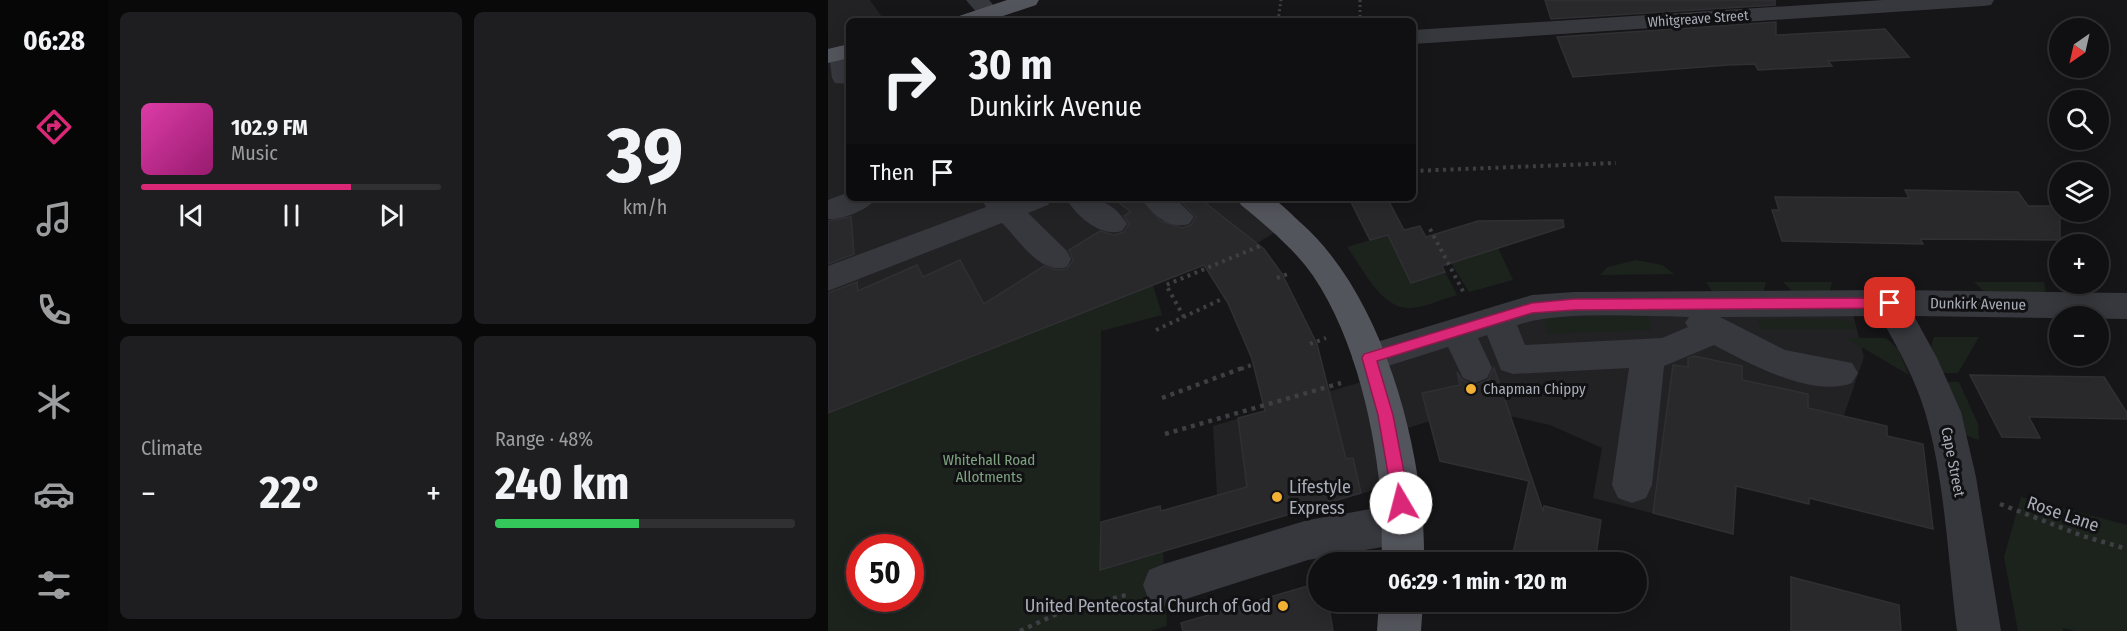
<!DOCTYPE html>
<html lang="en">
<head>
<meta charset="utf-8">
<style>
  :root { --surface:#101012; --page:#1e1e20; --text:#f1f3f6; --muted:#9c9d9f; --line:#303032; --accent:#db2777 }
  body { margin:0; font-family:"Fira Sans Condensed",sans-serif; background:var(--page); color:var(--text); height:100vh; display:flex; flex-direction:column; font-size:22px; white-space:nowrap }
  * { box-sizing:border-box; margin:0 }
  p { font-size:20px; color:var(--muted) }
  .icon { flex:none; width:33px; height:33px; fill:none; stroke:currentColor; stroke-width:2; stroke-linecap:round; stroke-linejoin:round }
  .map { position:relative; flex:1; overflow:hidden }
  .side { display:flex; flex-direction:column; gap:12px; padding:12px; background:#09090a; width:720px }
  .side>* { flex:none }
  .hud { position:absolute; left:18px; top:18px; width:570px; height:183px; border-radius:9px; box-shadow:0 3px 15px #0003,0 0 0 2px var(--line); background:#101012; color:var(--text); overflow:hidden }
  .needle { width:39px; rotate:214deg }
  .fabs { position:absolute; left:1221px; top:18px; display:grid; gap:12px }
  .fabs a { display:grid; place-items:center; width:60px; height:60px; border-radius:50%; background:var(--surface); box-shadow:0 3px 15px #0003,0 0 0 2px var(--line); font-size:30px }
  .speed { position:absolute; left:18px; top:534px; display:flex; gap:12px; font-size:30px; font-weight:700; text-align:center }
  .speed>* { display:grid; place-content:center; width:78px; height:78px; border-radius:50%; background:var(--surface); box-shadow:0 3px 15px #0003,0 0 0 2px var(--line); line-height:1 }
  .speed .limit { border:9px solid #d22; background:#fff; color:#111 }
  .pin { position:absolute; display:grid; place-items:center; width:51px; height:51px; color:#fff; margin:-26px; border-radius:12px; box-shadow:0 3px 9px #0006 }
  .me { position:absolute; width:66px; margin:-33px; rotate:352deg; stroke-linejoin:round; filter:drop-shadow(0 0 4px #0008) }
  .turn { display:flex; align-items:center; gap:21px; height:126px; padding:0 24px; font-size:27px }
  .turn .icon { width:78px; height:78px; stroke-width:2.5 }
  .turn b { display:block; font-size:42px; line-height:51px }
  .then { display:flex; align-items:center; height:57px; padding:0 24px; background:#0003; gap:12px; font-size:22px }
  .big { font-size:45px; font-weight:700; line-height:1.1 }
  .side .card { flex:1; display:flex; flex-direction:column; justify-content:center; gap:9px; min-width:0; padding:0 21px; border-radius:9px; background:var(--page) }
  .side .dial { align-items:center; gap:0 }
  .dial b { font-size:78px; line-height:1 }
  .song { display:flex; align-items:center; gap:18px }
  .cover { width:72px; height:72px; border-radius:9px; background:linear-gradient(135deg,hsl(320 70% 55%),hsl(320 70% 35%)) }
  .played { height:6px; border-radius:3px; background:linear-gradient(90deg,var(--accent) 70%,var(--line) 70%) }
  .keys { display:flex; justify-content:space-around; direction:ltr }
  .heat { display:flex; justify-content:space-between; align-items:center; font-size:33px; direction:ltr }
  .charge { height:9px; border-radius:4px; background:linear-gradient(90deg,#34c759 48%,var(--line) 0) }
  .side .tiles { flex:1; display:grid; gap:12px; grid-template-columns:repeat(2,1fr) }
  .trip { position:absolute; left:480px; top:552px; width:339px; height:60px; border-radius:30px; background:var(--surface); box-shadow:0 3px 15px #0003,0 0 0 2px var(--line); font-weight:700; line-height:60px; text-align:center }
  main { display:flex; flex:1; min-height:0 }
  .dock { display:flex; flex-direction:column; width:108px; justify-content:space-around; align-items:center; background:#060607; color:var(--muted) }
  .dock .icon { width:42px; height:42px }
  .dock .current { color:var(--accent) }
  .dock b { font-size:27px; color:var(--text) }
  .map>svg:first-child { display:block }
  .built { fill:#222225 }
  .green { fill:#1c231d; fill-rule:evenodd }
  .building { fill:#29292c; stroke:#303034; stroke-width:1.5 }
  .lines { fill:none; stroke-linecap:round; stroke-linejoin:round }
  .path-far2 { stroke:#3d3f44; stroke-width:3; stroke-dasharray:2 3; stroke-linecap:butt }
  .path-far1 { stroke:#3d3f44; stroke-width:4; stroke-dasharray:3 4.5; stroke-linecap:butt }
  .path { stroke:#3d3f44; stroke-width:4.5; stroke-dasharray:4 5; stroke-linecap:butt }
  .minor { fill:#37383d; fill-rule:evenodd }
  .major { fill:#53555c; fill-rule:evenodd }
  .route { fill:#db2777; stroke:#8e194d; stroke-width:1.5 }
  .poi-dot { fill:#f2b134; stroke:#111113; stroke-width:2 }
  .labels { text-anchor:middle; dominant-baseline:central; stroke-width:6; stroke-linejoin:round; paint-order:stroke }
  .far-street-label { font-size:14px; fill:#a8adb8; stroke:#111113 }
  .street-label { font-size:15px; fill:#a8adb8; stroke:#111113 }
  .poi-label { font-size:15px; fill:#a8adb8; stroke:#111113; text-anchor:start }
  .park-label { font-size:15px; fill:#7fa381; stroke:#111113 }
  .near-poi-label { font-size:18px; fill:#a8adb8; stroke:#111113; text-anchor:start }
  .near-street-label { font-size:18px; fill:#a8adb8; stroke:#111113 }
</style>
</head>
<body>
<main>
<nav class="dock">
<b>06:28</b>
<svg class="icon current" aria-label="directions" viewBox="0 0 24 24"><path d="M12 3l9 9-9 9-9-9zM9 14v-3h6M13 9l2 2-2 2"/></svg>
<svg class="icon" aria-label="music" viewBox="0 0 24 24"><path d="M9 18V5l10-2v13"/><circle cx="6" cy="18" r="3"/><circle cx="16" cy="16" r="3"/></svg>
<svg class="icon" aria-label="phone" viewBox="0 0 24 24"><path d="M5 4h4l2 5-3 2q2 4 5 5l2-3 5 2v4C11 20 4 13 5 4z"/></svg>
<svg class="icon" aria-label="climate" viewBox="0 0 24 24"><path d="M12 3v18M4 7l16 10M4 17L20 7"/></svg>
<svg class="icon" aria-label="car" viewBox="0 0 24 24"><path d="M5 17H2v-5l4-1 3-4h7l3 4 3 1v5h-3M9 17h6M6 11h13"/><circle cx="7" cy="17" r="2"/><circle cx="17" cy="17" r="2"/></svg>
<svg class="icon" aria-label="filters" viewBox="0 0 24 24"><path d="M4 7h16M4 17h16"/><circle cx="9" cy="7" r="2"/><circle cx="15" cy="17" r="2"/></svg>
</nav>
<section class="side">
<div class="tiles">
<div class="card">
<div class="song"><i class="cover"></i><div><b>102.9 FM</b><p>Music</p></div></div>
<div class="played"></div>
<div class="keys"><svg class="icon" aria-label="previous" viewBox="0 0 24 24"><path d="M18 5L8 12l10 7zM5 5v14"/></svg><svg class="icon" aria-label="pause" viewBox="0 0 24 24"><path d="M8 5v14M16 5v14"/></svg><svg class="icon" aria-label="next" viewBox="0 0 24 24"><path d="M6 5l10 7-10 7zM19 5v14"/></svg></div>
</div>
<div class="card dial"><b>39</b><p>km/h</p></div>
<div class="card"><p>Climate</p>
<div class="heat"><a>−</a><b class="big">22°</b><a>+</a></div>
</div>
<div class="card"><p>Range · 48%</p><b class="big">240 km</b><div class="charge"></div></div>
</div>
</section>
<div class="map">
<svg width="1299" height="631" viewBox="0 0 1299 631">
  <rect width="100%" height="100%" fill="#161618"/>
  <g class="built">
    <polygon points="0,0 42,0 57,21 21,21 21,198 423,198 458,226 431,242 0,413"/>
    <polygon points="1022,303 1036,357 987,500 981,498 981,504 908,486 905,534 765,498 774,448 722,425 682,416 602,421 561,434 570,483 272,570 273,522 332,506 333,511 389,495 385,426 547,378 541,358 704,308"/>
  </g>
  <g class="green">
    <path d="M560 235 583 283 617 272 629 295C614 299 598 307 584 308 554 311 534 267 519 247Z"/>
    <polygon points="670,248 685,280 641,292 623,263"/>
    <polygon points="808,260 834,265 846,274 772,275 780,267"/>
    <polygon points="878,282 938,282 935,294 886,294"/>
    <polygon points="955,282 1004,282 1001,294 967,294"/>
    <polygon points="1146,282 1216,282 1218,294 1159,294"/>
    <path d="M325 285 334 315 273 331 272 569 335 551 339 626 322 631H0V413ZM32 548H82V598H32Z"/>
    <polygon points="820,316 824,330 720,334 716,318"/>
    <polygon points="929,319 1010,319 1026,322 1028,329 933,329"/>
    <polygon points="1106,337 1151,337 1130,373 1113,373 1103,346"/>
    <polygon points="1018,338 1058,338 1070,349 1081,375"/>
    <polygon points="1118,382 1131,382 1150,424 1151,440 1137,435"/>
    <polygon points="1193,497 1299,525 1299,631 1247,631 1235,628 1235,631 1190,631 1176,557"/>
  </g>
  <g class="building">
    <polygon points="717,0 947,0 947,5 723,19"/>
    <polygon points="948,22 948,35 1057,29 1081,57 1000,61 1004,66 930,70 927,64 900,65 745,77 729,37"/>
    <polygon points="1077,190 1190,192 1200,206 1232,206 1232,240 1092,239 1095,244 954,241 944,210 951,210 947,197 1081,198"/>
    <polygon points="285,198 312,198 333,221 354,228 363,225 368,217 350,198 371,198 436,249 454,274 489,344 518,459 525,458 533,493 272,570 273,522 332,506 333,511 419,487 410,418 437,411 424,359 400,303 376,265 0,413 0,293 29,282 30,291 89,265 95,277 132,260 156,304 216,266 229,270 239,269 245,260 241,250 272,231 286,235 296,232 301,224 296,216 303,212"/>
    <polygon points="521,198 559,198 576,230 592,226 598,237 650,221 735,220 736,227 614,266 617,272 583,283 560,235 542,240"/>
    <polygon points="23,217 26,254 0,264 0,221"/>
    <polygon points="866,356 914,366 914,380 980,394 980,408 1059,426 1059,436 1095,444 1105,529 981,498 981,504 908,486 905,534 825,513 845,365 860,367 860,358"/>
    <polygon points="666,368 715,511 716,506 773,520 767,562 683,562 701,481 612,461 594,393 632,385 629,372 634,380 648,385 660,380"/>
    <polygon points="1142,375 1276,377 1299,413 1299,419 1201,417 1212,438 1174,437"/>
    <polygon points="963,577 1071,605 1073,631 963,631"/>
    <polygon points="490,583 490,602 500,602 505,631 355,631 353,623"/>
  </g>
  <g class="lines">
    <g class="path-far2">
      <polyline points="532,0 532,21"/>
      <polyline points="450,21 453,0"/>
    </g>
    <g class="path-far1">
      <polyline points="585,171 788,163"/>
      <polyline points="602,229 637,295"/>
      <polyline points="449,278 460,274"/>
      <polyline points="356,317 338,285 432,246"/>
      <polyline points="328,330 396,298"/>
      <polyline points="482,344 498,338"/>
      <polyline points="413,369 426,364"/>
    </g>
    <g class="path">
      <polyline points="334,398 417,367"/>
      <polyline points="337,434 513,383"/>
      <polyline points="1172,504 1255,536 1299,549"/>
      <polyline points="192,631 233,612 298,595"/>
    </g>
    <g class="minor">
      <polygon points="138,0 161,0 174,15 165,21 155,20"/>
      <polygon points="1055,0 1166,0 1163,5 1155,6 585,44 585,30"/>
      <polygon points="13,46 21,48 21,84 7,83 4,78 1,53 5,48"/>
      <path d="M21 192V198H48C41 210 14 220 0 219V200Z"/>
      <path d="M153 198H224L220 205 200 213 239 251 243 259 239 267C212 275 192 241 174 223L0 291V266L158 207Z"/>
      <path d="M238 198C265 198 283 198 299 224L294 231C273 238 248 216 238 198Z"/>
      <path d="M314 198H347L366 217 361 224C342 230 324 215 314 198Z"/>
      <path d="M1062 290 1299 293V319L1086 316 1109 358 1133 412 1148 477 1173 631H1129C1120 562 1117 478 1097 412 1087 378 1069 347 1052 316L892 317 957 350 1024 363 1030 373 1024 383C984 398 922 364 886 345L836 366 824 485 818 498 804 503 790 498 784 485 801 368 685 374 673 370 659 335 650 338 664 368 659 378 647 383 635 378 620 347 541 372 529 368 524 358 529 348 704 295 746 292ZM861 317 857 323 860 327 834 338 697 345 689 325C737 310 810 317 861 317Z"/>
      <polygon points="577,503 591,509 597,523 591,537 577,543 480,560 336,606 321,600 315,585 321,570 336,564 480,520"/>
    </g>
    <g class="major">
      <polygon points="179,0 211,0 208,5 160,21 128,21 131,16"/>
      <polygon points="21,44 21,58 0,63 0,49"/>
      <path d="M409 198C419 198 431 196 441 198 451 200 465 216 473 223 556 296 598 455 596 562H554C553 538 555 514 552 489 545 417 522 322 477 265 458 242 435 223 413 205Z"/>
      <polygon points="551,602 595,602 593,631 549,631"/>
    </g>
  </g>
  <polygon class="route" points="1062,298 1069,303 1062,308 746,310 704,313 549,361 565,415 582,503 579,509 573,511 568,509 565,503 550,415 534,358 536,354 704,303 746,299"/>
  <g class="poi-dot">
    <circle cx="643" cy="389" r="6"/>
    <circle cx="449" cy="497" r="6"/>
    <circle cx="455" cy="606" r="6"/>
  </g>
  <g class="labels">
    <g class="far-street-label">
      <text transform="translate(870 19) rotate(-4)">Whitgreave Street</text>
    </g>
    <g class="street-label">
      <text transform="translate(1150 304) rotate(1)">Dunkirk Avenue</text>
      <text transform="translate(1125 462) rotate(79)">Cape Street</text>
    </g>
    <g class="poi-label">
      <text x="655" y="389">Chapman Chippy</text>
    </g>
    <g class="park-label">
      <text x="161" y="460">Whitehall Road<tspan x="161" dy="17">Allotments</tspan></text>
    </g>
    <g class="near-poi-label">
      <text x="461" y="487">Lifestyle<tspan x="461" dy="21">Express</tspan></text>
      <text x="443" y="606" text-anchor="end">United Pentecostal Church of God</text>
    </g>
    <g class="near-street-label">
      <text transform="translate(1235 514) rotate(19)">Rose Lane</text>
    </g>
  </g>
</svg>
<div class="fabs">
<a><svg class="needle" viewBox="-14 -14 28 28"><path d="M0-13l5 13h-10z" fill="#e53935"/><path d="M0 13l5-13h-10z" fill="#9c9d9f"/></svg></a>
<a><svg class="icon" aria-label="search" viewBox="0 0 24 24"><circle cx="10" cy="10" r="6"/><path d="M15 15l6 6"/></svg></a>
<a><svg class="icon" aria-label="layers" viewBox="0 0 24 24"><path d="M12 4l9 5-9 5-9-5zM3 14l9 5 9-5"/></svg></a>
<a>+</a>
<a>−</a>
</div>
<div class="speed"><div class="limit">50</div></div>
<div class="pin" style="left:1062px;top:303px;background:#d93025"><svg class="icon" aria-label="arrive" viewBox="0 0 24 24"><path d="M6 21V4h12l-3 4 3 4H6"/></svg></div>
<svg class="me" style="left:573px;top:503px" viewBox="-20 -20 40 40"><circle r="19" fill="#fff"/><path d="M0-13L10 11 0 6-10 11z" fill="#db2777"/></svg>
<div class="trip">06:29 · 1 min · 120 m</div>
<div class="hud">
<div class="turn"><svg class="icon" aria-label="right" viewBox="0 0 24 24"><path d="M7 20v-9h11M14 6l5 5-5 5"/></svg><div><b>30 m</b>Dunkirk Avenue</div></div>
<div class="then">Then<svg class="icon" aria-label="arrive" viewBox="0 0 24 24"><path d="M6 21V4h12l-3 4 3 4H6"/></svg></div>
</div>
</div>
</main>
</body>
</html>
